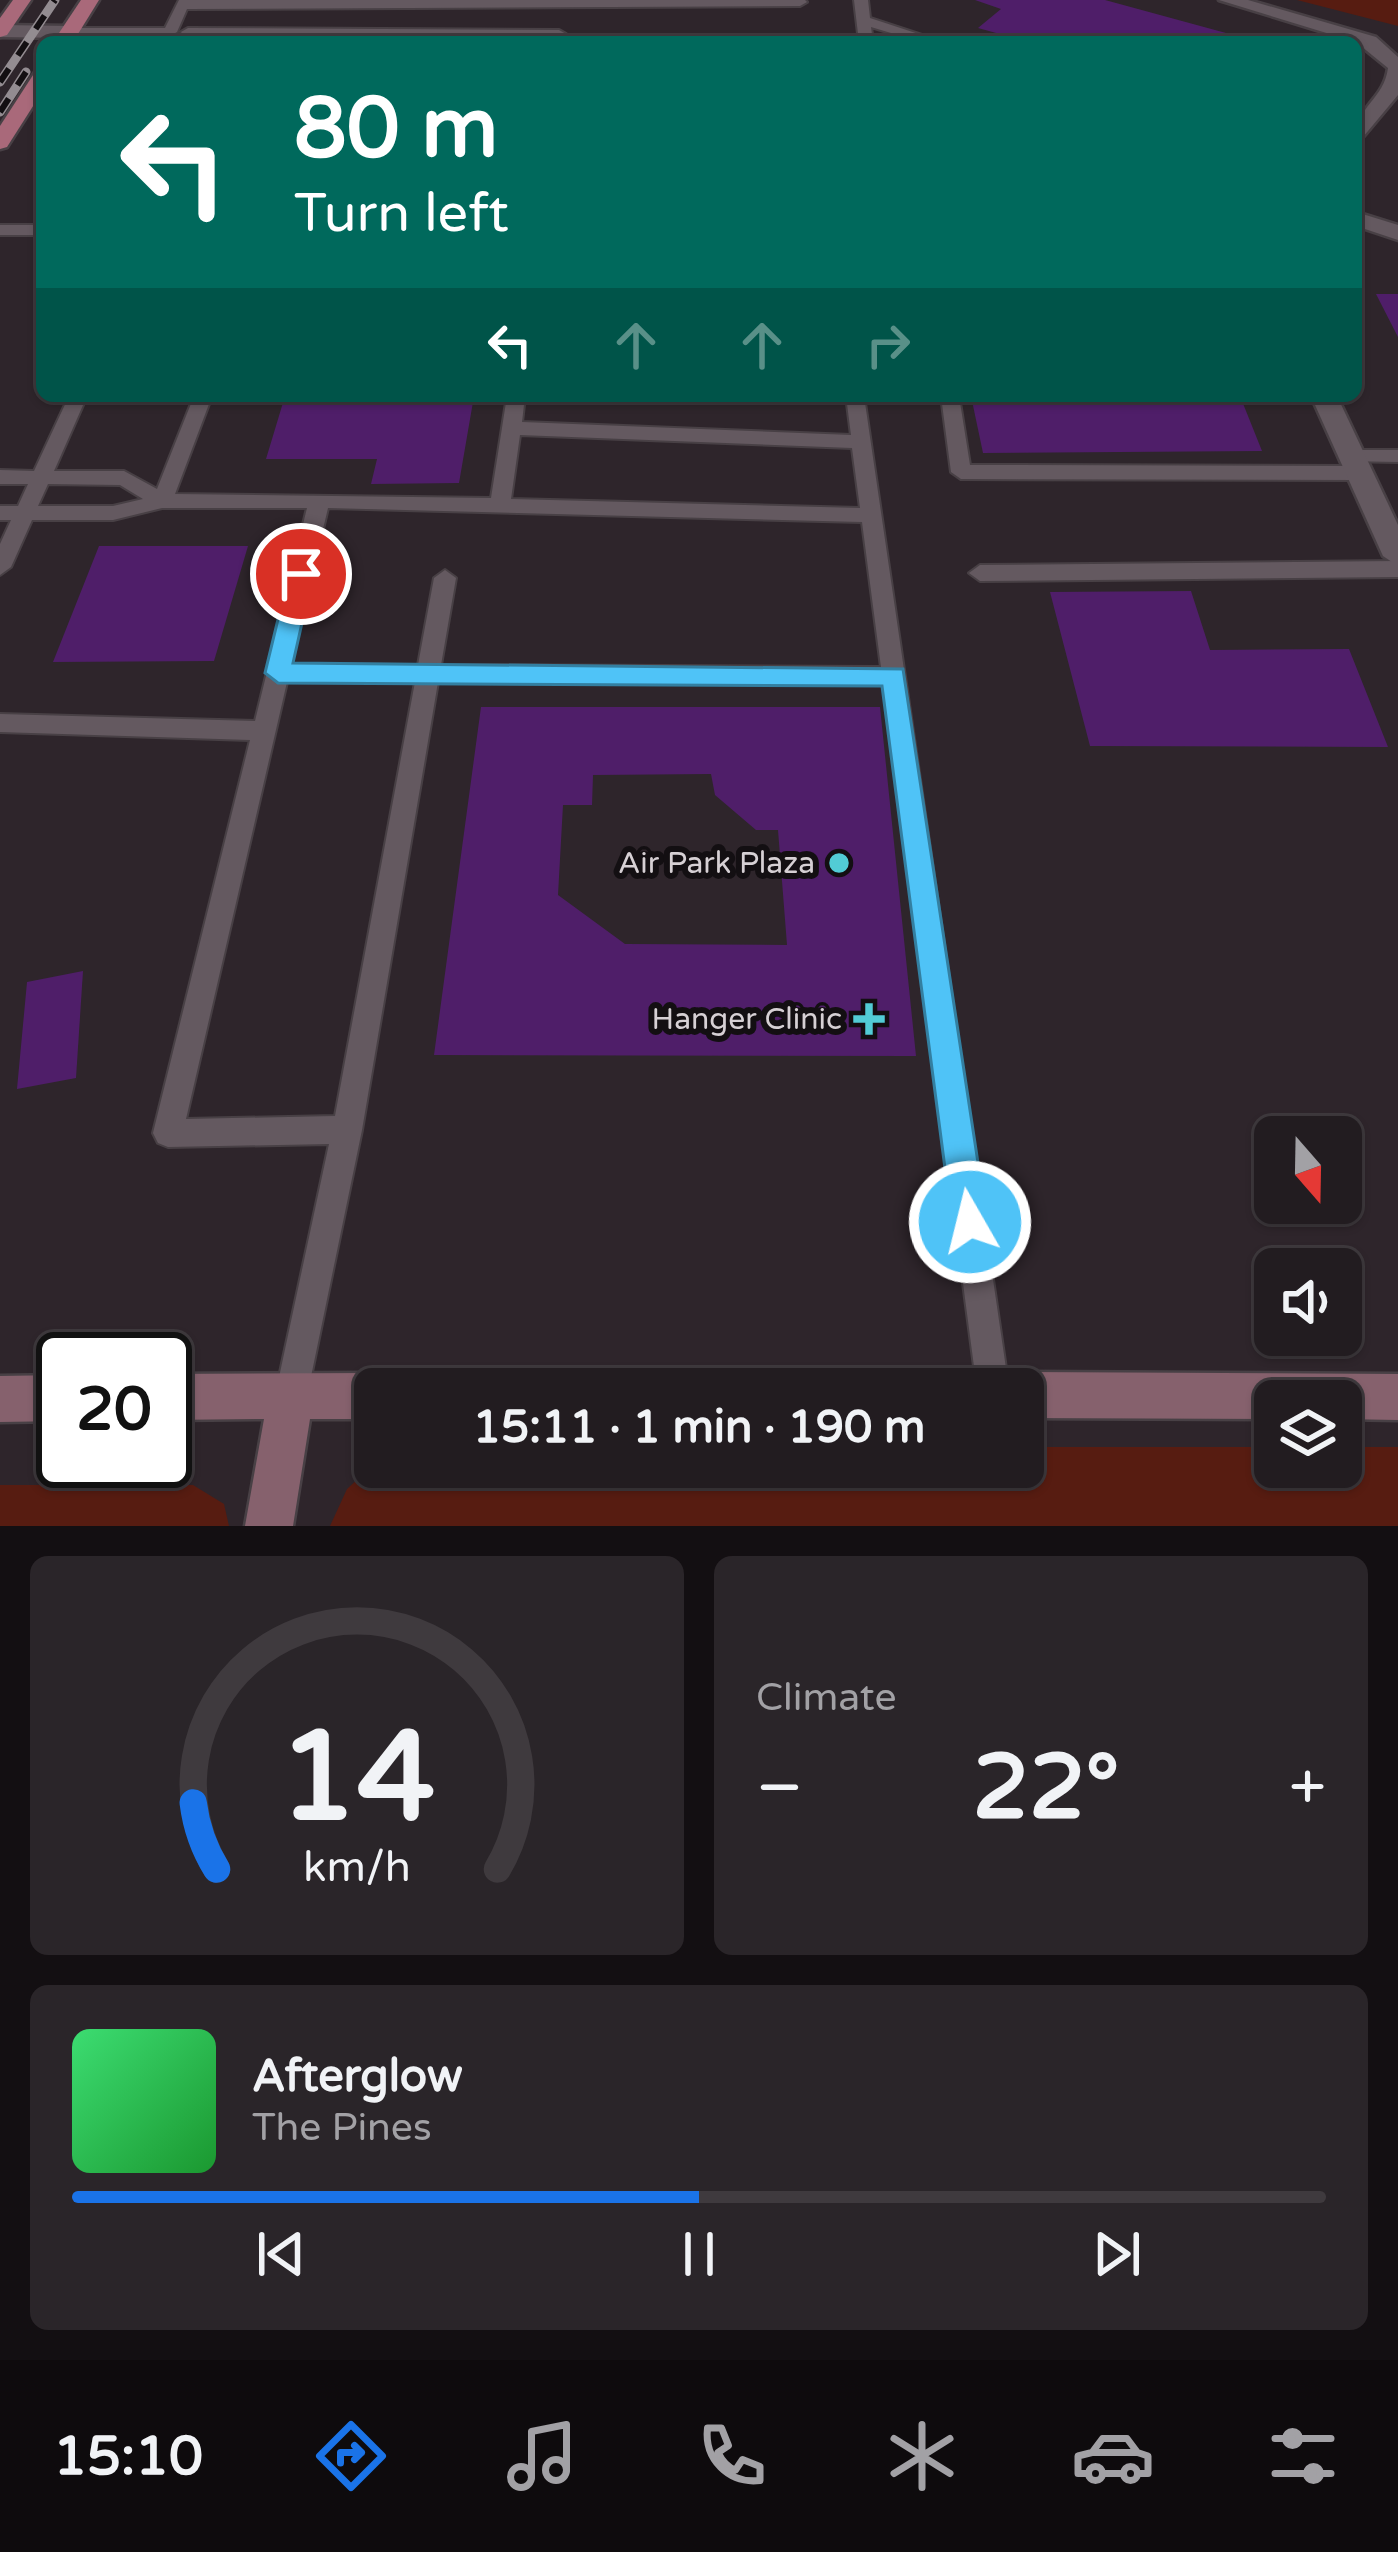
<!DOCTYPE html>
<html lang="en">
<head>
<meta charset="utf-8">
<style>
  :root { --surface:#221c20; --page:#2a2529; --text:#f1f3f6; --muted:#a2a1a5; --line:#3f3a3e; --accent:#1a73e8 }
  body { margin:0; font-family:"Varela Round",sans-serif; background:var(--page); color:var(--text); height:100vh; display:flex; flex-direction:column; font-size:45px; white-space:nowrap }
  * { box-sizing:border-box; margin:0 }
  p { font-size:39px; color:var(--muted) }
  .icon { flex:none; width:66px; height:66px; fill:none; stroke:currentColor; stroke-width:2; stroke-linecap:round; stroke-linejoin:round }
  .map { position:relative; height:1526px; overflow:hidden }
  .sheet { display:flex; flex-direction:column; gap:30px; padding:30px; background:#130f12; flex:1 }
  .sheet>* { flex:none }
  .guide { position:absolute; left:36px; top:36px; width:1326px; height:366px; border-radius:18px; box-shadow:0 3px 9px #0004,0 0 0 3px var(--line); background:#00695c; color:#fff; overflow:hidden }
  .needle { width:78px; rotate:160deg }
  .controls { position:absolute; left:1254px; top:1116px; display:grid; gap:24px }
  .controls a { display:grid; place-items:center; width:108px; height:108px; border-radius:18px; background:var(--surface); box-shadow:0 3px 9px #0004,0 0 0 3px var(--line); font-size:60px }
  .speed { position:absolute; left:36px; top:1332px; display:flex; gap:24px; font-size:60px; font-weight:700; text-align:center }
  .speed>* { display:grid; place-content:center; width:156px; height:156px; border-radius:50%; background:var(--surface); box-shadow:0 3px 9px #0004,0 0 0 3px var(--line); line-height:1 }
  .speed .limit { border:6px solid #111; border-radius:18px; background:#fff; color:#111 }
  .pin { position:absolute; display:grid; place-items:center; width:102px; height:102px; color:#fff; margin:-51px; border:6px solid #fff; border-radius:50%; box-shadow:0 3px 12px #0007 }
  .me { position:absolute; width:132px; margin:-66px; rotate:352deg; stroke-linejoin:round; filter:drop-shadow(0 0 9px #0008) }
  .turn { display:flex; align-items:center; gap:42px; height:252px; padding:0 60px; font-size:54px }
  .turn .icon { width:156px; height:156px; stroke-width:2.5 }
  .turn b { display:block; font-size:84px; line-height:102px }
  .lanes { display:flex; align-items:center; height:114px; padding:0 60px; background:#0003; justify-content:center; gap:60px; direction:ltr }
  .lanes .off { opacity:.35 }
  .big { font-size:90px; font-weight:700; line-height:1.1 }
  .sheet .tile { flex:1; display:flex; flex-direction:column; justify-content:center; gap:18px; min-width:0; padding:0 42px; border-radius:18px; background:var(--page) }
  .sheet .dial { align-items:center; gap:0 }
  .dial svg { height:312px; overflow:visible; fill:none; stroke:var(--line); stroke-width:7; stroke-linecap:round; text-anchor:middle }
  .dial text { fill:var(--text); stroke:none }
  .song { display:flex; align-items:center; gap:36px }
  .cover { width:144px; height:144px; border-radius:18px; background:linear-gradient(135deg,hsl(140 70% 55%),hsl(130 70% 35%)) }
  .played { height:12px; border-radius:6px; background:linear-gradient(90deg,var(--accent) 50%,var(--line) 50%) }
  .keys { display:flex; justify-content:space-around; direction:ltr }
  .heat { display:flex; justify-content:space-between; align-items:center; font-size:66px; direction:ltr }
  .sheet .tiles { flex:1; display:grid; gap:30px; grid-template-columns:1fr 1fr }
  .tile:last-child { grid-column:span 2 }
  .trip { position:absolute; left:354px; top:1368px; width:690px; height:120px; border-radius:18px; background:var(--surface); box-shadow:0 3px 9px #0004,0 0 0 3px var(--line); font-weight:700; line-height:120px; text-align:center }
  .dock { display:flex; height:192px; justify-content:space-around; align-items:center; background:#0e0b0d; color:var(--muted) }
  .dock .icon { width:84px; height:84px }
  .dock .active { color:var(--accent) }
  .dock b { font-size:54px; color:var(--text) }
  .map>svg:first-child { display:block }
  .green { fill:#571c11 }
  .building { fill:#4f1e69; fill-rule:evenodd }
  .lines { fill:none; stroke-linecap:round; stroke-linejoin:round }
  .service-casing { stroke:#484045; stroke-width:4 }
  .minor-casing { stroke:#484045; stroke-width:5 }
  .secondary-casing { stroke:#484045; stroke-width:5 }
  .primary-casing { stroke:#484045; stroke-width:5 }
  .service { fill:#645960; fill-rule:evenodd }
  .minor { fill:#645960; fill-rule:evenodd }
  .secondary { fill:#86616d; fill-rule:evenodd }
  .primary { fill:#a9697a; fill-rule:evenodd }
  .rail-casing { stroke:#938c91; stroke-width:9 }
  .rail { stroke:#130f12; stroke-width:6; stroke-dasharray:16; stroke-linecap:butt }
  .route { fill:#4fc3f7; stroke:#337fa1; stroke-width:3 }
  .poi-dot { fill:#52ccd5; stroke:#130f12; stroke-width:4.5 }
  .labels { text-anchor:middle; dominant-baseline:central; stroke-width:12; stroke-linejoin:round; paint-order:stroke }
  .poi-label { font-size:30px; fill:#d6d0d4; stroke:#130f12; text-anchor:end }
</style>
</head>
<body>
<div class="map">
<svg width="1398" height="1526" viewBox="0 0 1398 1526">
  <rect width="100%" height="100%" fill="#2e252b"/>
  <g class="green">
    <polygon points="1297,0 1398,0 1398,26"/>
    <polygon points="1023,1447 1275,1447 1275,1467 1341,1467 1341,1447 1398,1447 1398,1526 330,1526 347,1489 375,1463 375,1467 1023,1467"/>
    <polygon points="0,1485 193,1485 224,1504 229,1526 0,1526"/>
  </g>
  <g class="building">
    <polygon points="975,0 1105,0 1259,42 1094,42 1065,34 1056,42 1029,42 978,28 1001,9"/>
    <polygon points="1376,294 1398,294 1398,337"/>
    <polygon points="285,396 474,396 459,483 371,484 377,459 266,459"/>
    <polygon points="971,396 1240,396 1262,451 983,453"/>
    <polygon points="99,546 248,546 214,661 53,662"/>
    <polygon points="1191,591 1210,650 1349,649 1388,747 1090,746 1050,592"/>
    <path d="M481 707H880L916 1056 434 1055ZM711 774 715 795 756 830H778L787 945 625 944 558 895 563 805H592L593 775Z"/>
    <polygon points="83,971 76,1078 17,1089 27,982"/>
  </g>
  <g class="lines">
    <defs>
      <g id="service">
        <polygon points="179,0 805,0 807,2 800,6 187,9 177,32 170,36 69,36 62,32 69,28 165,28"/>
        <polygon points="854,0 868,0 870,18 943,42 921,42 871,27 873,42 859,42"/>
        <polygon points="188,28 559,30 566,34 565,42 551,42 552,38 183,35 181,32"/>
        <polygon points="805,36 811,42 597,41 604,37"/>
        <rect x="0" y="225" width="42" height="10"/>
        <path d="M69 396H87L54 471H124L157 489 194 396H212L175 494 491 498 507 396H525L522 422 851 435 846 396H864L1009 1389H977L884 685 438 682 362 1130 307 1396 303 1408 291 1412 279 1408 275 1396 329 1144 168 1147 158 1143 153 1133 250 740 0 732V714L255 721 307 508H162L113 520H32L11 567 0 575V544L11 520H0V506H18L28 484H0V470L34 471ZM520 435 852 448 860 508 511 499ZM48 484 120 485 143 499 113 506H38ZM328 508 862 522 881 667 441 665 456 578 445 570 434 578 418 665 291 664ZM287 682H415L335 1116 186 1119Z"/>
        <polygon points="941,396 959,396 970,465 1359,466 1369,473 1359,480 961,479 951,472"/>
        <polygon points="1352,450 1398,450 1398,462 1345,461 1342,456"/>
        <polygon points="1398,561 1398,577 980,581 969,573 980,565"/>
      </g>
      <g id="minor">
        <path d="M1219 0H1248L1376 37 1398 57V95L1363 137 1356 139C1356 105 1384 100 1388 68L1356 42Z"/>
        <polygon points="0,25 69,26 79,32 69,38 0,37"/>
        <polygon points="1356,212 1398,225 1398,240 1356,226"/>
        <polygon points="1311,396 1337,396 1398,525 1398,566 1383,556"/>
      </g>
      <g id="secondary">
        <polygon points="1023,1372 1398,1374 1398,1420 1341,1419 1341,1401 1275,1401 1275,1419 1023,1418 1023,1389 1003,1389 1007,1379"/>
        <polygon points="375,1373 391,1380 395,1389 375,1389 375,1419 310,1419 293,1526 245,1526 264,1419 165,1420 165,1374"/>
        <polygon points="63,1375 63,1421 0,1422 0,1376"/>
      </g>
      <g id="primary">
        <polygon points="13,0 31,0 7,35 0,37 0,18"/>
        <polygon points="81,0 99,0 73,42 53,42"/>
        <polygon points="42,70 42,92 7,147 0,149 0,126 35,72"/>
      </g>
    </defs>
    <use href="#service" class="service-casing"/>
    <use href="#minor" class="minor-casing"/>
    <use href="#secondary" class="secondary-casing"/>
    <use href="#primary" class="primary-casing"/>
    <use href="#service" class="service"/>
    <use href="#minor" class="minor"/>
    <use href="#secondary" class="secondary"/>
    <use href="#primary" class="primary"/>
    <defs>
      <g id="rail">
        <polyline points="0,82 55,0"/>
        <polyline points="0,112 26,72"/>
      </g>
    </defs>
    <use href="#rail" class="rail-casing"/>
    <use href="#rail" class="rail"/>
  </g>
  <polygon class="route" points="301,566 313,574 293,663 903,669 987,1222 982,1234 970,1239 957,1234 952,1222 882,686 278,683 265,673 289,574"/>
  <g class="poi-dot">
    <circle cx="839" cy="863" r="12"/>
    <path d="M863 1001h12v12h12v12h-12v12h-12v-12h-12v-12h12z"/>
  </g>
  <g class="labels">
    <g class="poi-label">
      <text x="815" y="863">Air Park Plaza</text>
      <text x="842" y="1019">Hanger Clinic</text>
    </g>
  </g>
</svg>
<div class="controls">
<a><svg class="needle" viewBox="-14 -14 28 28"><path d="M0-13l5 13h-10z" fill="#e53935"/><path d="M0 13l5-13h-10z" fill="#a2a1a5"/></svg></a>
<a><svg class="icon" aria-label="sound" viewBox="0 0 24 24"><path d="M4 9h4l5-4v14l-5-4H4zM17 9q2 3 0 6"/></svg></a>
<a><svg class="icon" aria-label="layers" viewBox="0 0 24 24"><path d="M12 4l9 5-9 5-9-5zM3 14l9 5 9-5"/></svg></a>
</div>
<div class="speed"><div class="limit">20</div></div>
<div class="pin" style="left:301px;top:574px;background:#d93025"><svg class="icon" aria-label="arrive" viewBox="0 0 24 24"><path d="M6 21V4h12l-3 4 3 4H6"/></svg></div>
<svg class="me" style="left:970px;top:1222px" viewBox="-20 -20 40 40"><circle r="17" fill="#4fc3f7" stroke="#fff" stroke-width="3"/><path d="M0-11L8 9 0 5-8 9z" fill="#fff"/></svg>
<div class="trip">15:11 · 1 min · 190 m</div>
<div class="guide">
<div class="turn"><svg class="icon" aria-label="left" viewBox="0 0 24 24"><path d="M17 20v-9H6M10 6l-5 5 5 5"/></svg><div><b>80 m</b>Turn left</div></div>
<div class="lanes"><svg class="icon" aria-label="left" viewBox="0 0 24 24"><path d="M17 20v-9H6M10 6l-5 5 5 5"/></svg><svg class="icon off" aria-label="ahead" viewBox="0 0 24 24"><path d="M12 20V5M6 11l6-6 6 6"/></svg><svg class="icon off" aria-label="ahead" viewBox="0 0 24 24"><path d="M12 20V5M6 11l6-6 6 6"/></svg><svg class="icon off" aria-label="right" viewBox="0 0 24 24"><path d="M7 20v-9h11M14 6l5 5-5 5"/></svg></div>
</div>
</div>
<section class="sheet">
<div class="tiles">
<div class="tile dial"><svg viewBox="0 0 100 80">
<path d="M14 69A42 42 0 1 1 86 69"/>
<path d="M14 69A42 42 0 0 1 8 52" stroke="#1a73e8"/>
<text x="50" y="56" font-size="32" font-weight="700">14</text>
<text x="50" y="72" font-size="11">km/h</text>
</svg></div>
<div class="tile"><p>Climate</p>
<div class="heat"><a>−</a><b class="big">22°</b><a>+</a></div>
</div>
<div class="tile">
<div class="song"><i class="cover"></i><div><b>Afterglow</b><p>The Pines</p></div></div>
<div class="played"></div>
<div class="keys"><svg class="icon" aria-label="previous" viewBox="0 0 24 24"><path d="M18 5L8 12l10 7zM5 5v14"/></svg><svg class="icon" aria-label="pause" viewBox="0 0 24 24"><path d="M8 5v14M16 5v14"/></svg><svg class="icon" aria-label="next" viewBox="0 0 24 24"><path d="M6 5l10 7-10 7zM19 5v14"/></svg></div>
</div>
</div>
</section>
<nav class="dock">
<b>15:10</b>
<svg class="icon active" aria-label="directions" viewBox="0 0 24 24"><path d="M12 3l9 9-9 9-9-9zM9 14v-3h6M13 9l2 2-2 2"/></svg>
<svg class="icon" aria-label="music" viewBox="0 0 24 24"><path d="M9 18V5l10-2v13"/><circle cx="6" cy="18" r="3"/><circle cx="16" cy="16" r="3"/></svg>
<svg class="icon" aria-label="phone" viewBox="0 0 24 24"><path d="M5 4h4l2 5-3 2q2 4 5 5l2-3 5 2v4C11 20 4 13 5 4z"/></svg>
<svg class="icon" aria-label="climate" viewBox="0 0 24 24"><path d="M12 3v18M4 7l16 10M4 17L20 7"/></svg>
<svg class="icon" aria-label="car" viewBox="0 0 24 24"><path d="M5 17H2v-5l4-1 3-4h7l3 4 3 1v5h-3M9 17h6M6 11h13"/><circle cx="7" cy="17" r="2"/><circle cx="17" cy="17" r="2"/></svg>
<svg class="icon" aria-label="filters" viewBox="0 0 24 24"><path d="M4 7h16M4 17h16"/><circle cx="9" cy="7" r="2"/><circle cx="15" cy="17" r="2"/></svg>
</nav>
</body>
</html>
